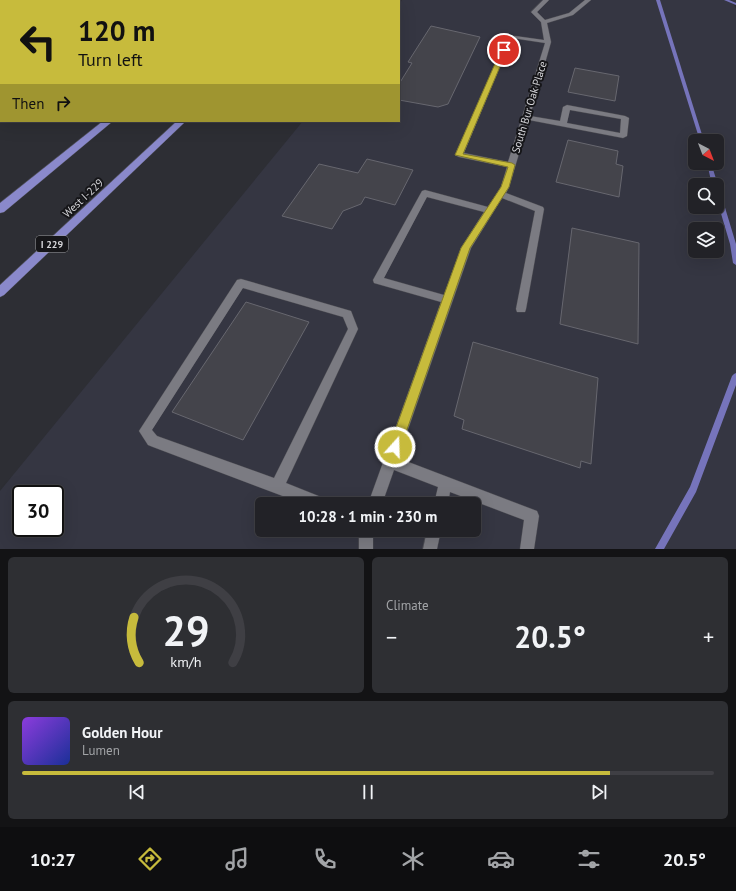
<!DOCTYPE html>
<html lang="en">
<head>
<meta charset="utf-8">
<style>
  :root { --surface:#222227; --page:#2e2f33; --text:#f1f3f6; --muted:#a2a4a7; --line:#3f3f44; --accent:#c7bb3c }
  body { margin:0; font-family:"PT Sans",sans-serif; background:var(--page); color:var(--text); height:100vh; display:flex; flex-direction:column; font-size:15px; white-space:nowrap }
  * { box-sizing:border-box; margin:0 }
  p { font-size:13px; color:var(--muted) }
  .icon { flex:none; width:22px; height:22px; fill:none; stroke:currentColor; stroke-width:2; stroke-linecap:round; stroke-linejoin:round }
  .map { position:relative; height:549px; overflow:hidden }
  .side { display:flex; flex-direction:column; gap:8px; padding:8px; background:#131315; flex:1 }
  .side>* { flex:none }
  .hud { position:absolute; left:0px; top:0px; width:400px; height:122px; box-shadow:0 4px 16px #0002,0 0 0 1px var(--line); background:#c7bb3c; color:#111; overflow:hidden }
  .needle { width:26px; rotate:138deg }
  .fabs { position:absolute; left:688px; top:134px; display:grid; gap:8px }
  .fabs a { display:grid; place-items:center; width:36px; height:36px; border-radius:6px; background:var(--surface); box-shadow:0 4px 16px #0002,0 0 0 1px var(--line); font-size:20px }
  .speed { position:absolute; left:12px; top:485px; display:flex; gap:8px; font-size:20px; font-weight:700; text-align:center }
  .speed>* { display:grid; place-content:center; width:52px; height:52px; border-radius:50%; background:var(--surface); box-shadow:0 4px 16px #0002,0 0 0 1px var(--line); line-height:1 }
  .speed .limit { border:2px solid #111; border-radius:6px; background:#fff; color:#111 }
  .pin { position:absolute; display:grid; place-items:center; width:34px; height:34px; color:#fff; margin:-17px; border:2px solid #fff; border-radius:50%; box-shadow:0 1px 4px #0007 }
  .me { position:absolute; width:44px; margin:-22px; rotate:20deg; stroke-linejoin:round; filter:drop-shadow(0 0 3px #0008) }
  .turn { display:flex; align-items:center; gap:14px; height:84px; padding:0 12px; font-size:18px }
  .turn .icon { width:52px; height:52px; stroke-width:2.5 }
  .turn b { display:block; font-size:28px; line-height:34px }
  .then { display:flex; align-items:center; height:38px; padding:0 12px; background:#0003; gap:8px; font-size:15px }
  .big { font-size:30px; font-weight:800; line-height:1.1 }
  .side .card { flex:1; display:flex; flex-direction:column; justify-content:center; gap:6px; min-width:0; padding:0 14px; border-radius:6px; background:var(--page) }
  .side .dial { align-items:center; gap:0 }
  .dial svg { height:104px; overflow:visible; fill:none; stroke:var(--line); stroke-width:7; stroke-linecap:round; text-anchor:middle }
  .dial text { fill:var(--text); stroke:none }
  .song { display:flex; align-items:center; gap:12px }
  .cover { width:48px; height:48px; border-radius:6px; background:linear-gradient(135deg,hsl(270 70% 55%),hsl(230 70% 35%)) }
  .played { height:4px; border-radius:2px; background:linear-gradient(90deg,var(--accent) 85%,var(--line) 85%) }
  .keys { display:flex; justify-content:space-around; direction:ltr }
  .heat { display:flex; justify-content:space-between; align-items:center; font-size:22px; direction:ltr }
  .side .tiles { flex:1; display:grid; gap:8px; grid-template-columns:1fr 1fr }
  .card:last-child { grid-column:span 2 }
  .trip { position:absolute; left:255px; top:497px; width:226px; height:40px; border-radius:6px; background:var(--surface); box-shadow:0 4px 16px #0002,0 0 0 1px var(--line); font-weight:800; line-height:40px; text-align:center }
  .tabs { display:flex; height:64px; justify-content:space-around; align-items:center; background:#0e0e10; color:var(--muted) }
  .tabs .icon { width:28px; height:28px }
  .tabs .on { color:var(--accent) }
  .tabs b { font-size:18px; color:var(--text) }
  .map>svg:first-child { display:block }
  .built { fill:#353642; fill-rule:evenodd }
  .lines { fill:none; stroke-linecap:round; stroke-linejoin:round }
  .stream { fill:#7674bb; fill-rule:evenodd }
  .building { fill:#44444b; stroke:#67676f }
  .minor-casing { stroke:#4b4b51; stroke-width:1 }
  .highway-casing { stroke:#4b4b51; stroke-width:1 }
  .minor { fill:#7b7b82; fill-rule:evenodd }
  .highway { fill:#8a89cb; fill-rule:evenodd }
  .route { fill:#c7bb3c; stroke:#817a27 }
  .labels { text-anchor:middle; dominant-baseline:central; stroke-width:4; stroke-linejoin:round; paint-order:stroke }
  .shield { fill:#161619; stroke:#9c9c9f; stroke-width:1 }
  .shield-label { font-size:10px; font-weight:bold; fill:#d5d5d9 }
  .street-label { font-size:11px; fill:#d5d5d9; stroke:#161619 }
</style>
</head>
<body>
<div class="map">
<svg width="736" height="549" viewBox="0 0 736 549">
  <rect width="100%" height="100%" fill="#2d2e34"/>
  <path class="built" d="M402 0H736V5H734L736 9V549H0V491L303 121H399V4ZM695 141H717V163H695ZM695 185H717V207H695ZM695 229H717V251H695ZM21 494H55V528H21ZM262 504H474V530H262Z"/>
  <g class="lines">
    <g class="stream">
      <polygon points="656,0 660,0 704,141 700,141"/>
      <polygon points="724,0 729,0 736,3 736,5"/>
      <polygon points="707,163 711,163 718,185 717,186 717,185 712,185"/>
      <polygon points="717,189 720,191 736,244 736,265 733,263 730,244 717,200"/>
      <polygon points="736,373 736,385 696,492 664,549 655,549 690,487 732,376 734,374"/>
    </g>
  </g>
  <g class="building">
    <polygon points="431,26 480,37 448,104 438,107 399,100 399,84 412,63 408,62"/>
    <polygon points="575,68 619,76 615,101 568,92"/>
    <polygon points="568,140 618,151 616,164 623,166 619,197 556,182"/>
    <polygon points="367,159 413,170 395,205 365,197 361,204 343,211 332,229 282,216 319,164 358,173"/>
    <polygon points="572,228 639,243 638,344 560,324"/>
    <polygon points="246,302 309,322 243,440 172,412"/>
    <polygon points="473,342 598,378 591,464 581,461 580,468 462,429 464,420 454,416"/>
  </g>
  <g class="lines">
    <defs>
      <g id="minor">
        <path d="M543 0H549L537 12 545 20 569 13 585 0H591L573 15 547 23 551 42 530 116 560 121 563 107 567 105 625 116 629 118 627 136 623 138 529 120 509 187 506 193 543 207 544 209 526 309 525 312H517L516 309 535 211 502 198 471 248 398 458 537 511 539 516 534 549H520L524 520 450 492 448 504H434L438 487 394 470 382 504H368L441 302 374 283 373 280 422 191 425 190 488 207 501 187 507 167 459 157 455 155 508 35 544 40 541 22 531 12ZM512 38 545 43 508 162 464 153ZM570 110 621 119 620 133 567 123ZM427 197 484 212 461 248 444 295 384 278Z"/>
        <path d="M241 279 351 311 358 329 286 483 326 499 328 504H304L153 447 148 445 139 431 237 280ZM243 288 343 317 348 329 274 478 157 436 152 430Z"/>
        <rect x="359" y="530" width="14" height="19"/>
        <polygon points="427,530 441,530 437,549 423,549"/>
      </g>
      <g id="highway">
        <polygon points="254,0 262,0 254,1"/>
        <polygon points="306,0 314,0 306,1"/>
        <polygon points="331,0 339,0 331,1"/>
        <polygon points="103,121 113,121 4,212 0,213 0,203"/>
        <polygon points="177,121 186,121 4,295 0,297 0,285"/>
      </g>
    </defs>
    <use href="#minor" class="minor-casing"/>
    <use href="#highway" class="highway-casing"/>
    <use href="#minor" class="minor"/>
    <use href="#highway" class="highway"/>
  </g>
  <polygon class="route" points="504,48 507,50 463,154 512,163 515,165 509,187 470,248 401,447 399,451 395,453 391,451 389,447 461,248 501,187 508,167 455,155 501,50"/>
  <g class="labels">
    <rect class="shield" x="36" y="236" width="32" height="16" rx="3"/>
    <g class="shield-label">
      <text x="52" y="244">I 229</text>
    </g>
    <g class="street-label">
      <text transform="translate(529 107) rotate(-73)">South Bur Oak Place</text>
      <text transform="translate(83 198) rotate(-43)">West I-229</text>
    </g>
  </g>
</svg>
<div class="fabs">
<a><svg class="needle" viewBox="-14 -14 28 28"><path d="M0-13l5 13h-10z" fill="#e53935"/><path d="M0 13l5-13h-10z" fill="#a2a4a7"/></svg></a>
<a><svg class="icon" aria-label="search" viewBox="0 0 24 24"><circle cx="10" cy="10" r="6"/><path d="M15 15l6 6"/></svg></a>
<a><svg class="icon" aria-label="layers" viewBox="0 0 24 24"><path d="M12 4l9 5-9 5-9-5zM3 14l9 5 9-5"/></svg></a>
</div>
<div class="speed"><div class="limit">30</div></div>
<div class="pin" style="left:504px;top:50px;background:#d93025"><svg class="icon" aria-label="arrive" viewBox="0 0 24 24"><path d="M6 21V4h12l-3 4 3 4H6"/></svg></div>
<svg class="me" style="left:395px;top:447px" viewBox="-20 -20 40 40"><circle r="17" fill="#c7bb3c" stroke="#fff" stroke-width="3"/><path d="M0-11L8 9 0 5-8 9z" fill="#fff"/></svg>
<div class="trip">10:28 · 1 min · 230 m</div>
<div class="hud">
<div class="turn"><svg class="icon" aria-label="left" viewBox="0 0 24 24"><path d="M17 20v-9H6M10 6l-5 5 5 5"/></svg><div><b>120 m</b>Turn left</div></div>
<div class="then">Then<svg class="icon" aria-label="right" viewBox="0 0 24 24"><path d="M7 20v-9h11M14 6l5 5-5 5"/></svg></div>
</div>
</div>
<section class="side">
<div class="tiles">
<div class="card dial"><svg viewBox="0 0 100 80">
<path d="M14 69A42 42 0 1 1 86 69"/>
<path d="M14 69A42 42 0 0 1 10 34" stroke="#c7bb3c"/>
<text x="50" y="56" font-size="32" font-weight="700">29</text>
<text x="50" y="72" font-size="11">km/h</text>
</svg></div>
<div class="card"><p>Climate</p>
<div class="heat"><a>−</a><b class="big">20.5°</b><a>+</a></div>
</div>
<div class="card">
<div class="song"><i class="cover"></i><div><b>Golden Hour</b><p>Lumen</p></div></div>
<div class="played"></div>
<div class="keys"><svg class="icon" aria-label="previous" viewBox="0 0 24 24"><path d="M18 5L8 12l10 7zM5 5v14"/></svg><svg class="icon" aria-label="pause" viewBox="0 0 24 24"><path d="M8 5v14M16 5v14"/></svg><svg class="icon" aria-label="next" viewBox="0 0 24 24"><path d="M6 5l10 7-10 7zM19 5v14"/></svg></div>
</div>
</div>
</section>
<nav class="tabs">
<b>10:27</b>
<svg class="icon on" aria-label="directions" viewBox="0 0 24 24"><path d="M12 3l9 9-9 9-9-9zM9 14v-3h6M13 9l2 2-2 2"/></svg>
<svg class="icon" aria-label="music" viewBox="0 0 24 24"><path d="M9 18V5l10-2v13"/><circle cx="6" cy="18" r="3"/><circle cx="16" cy="16" r="3"/></svg>
<svg class="icon" aria-label="phone" viewBox="0 0 24 24"><path d="M5 4h4l2 5-3 2q2 4 5 5l2-3 5 2v4C11 20 4 13 5 4z"/></svg>
<svg class="icon" aria-label="climate" viewBox="0 0 24 24"><path d="M12 3v18M4 7l16 10M4 17L20 7"/></svg>
<svg class="icon" aria-label="car" viewBox="0 0 24 24"><path d="M5 17H2v-5l4-1 3-4h7l3 4 3 1v5h-3M9 17h6M6 11h13"/><circle cx="7" cy="17" r="2"/><circle cx="17" cy="17" r="2"/></svg>
<svg class="icon" aria-label="filters" viewBox="0 0 24 24"><path d="M4 7h16M4 17h16"/><circle cx="9" cy="7" r="2"/><circle cx="15" cy="17" r="2"/></svg>
<b>20.5°</b>
</nav>
</body>
</html>
